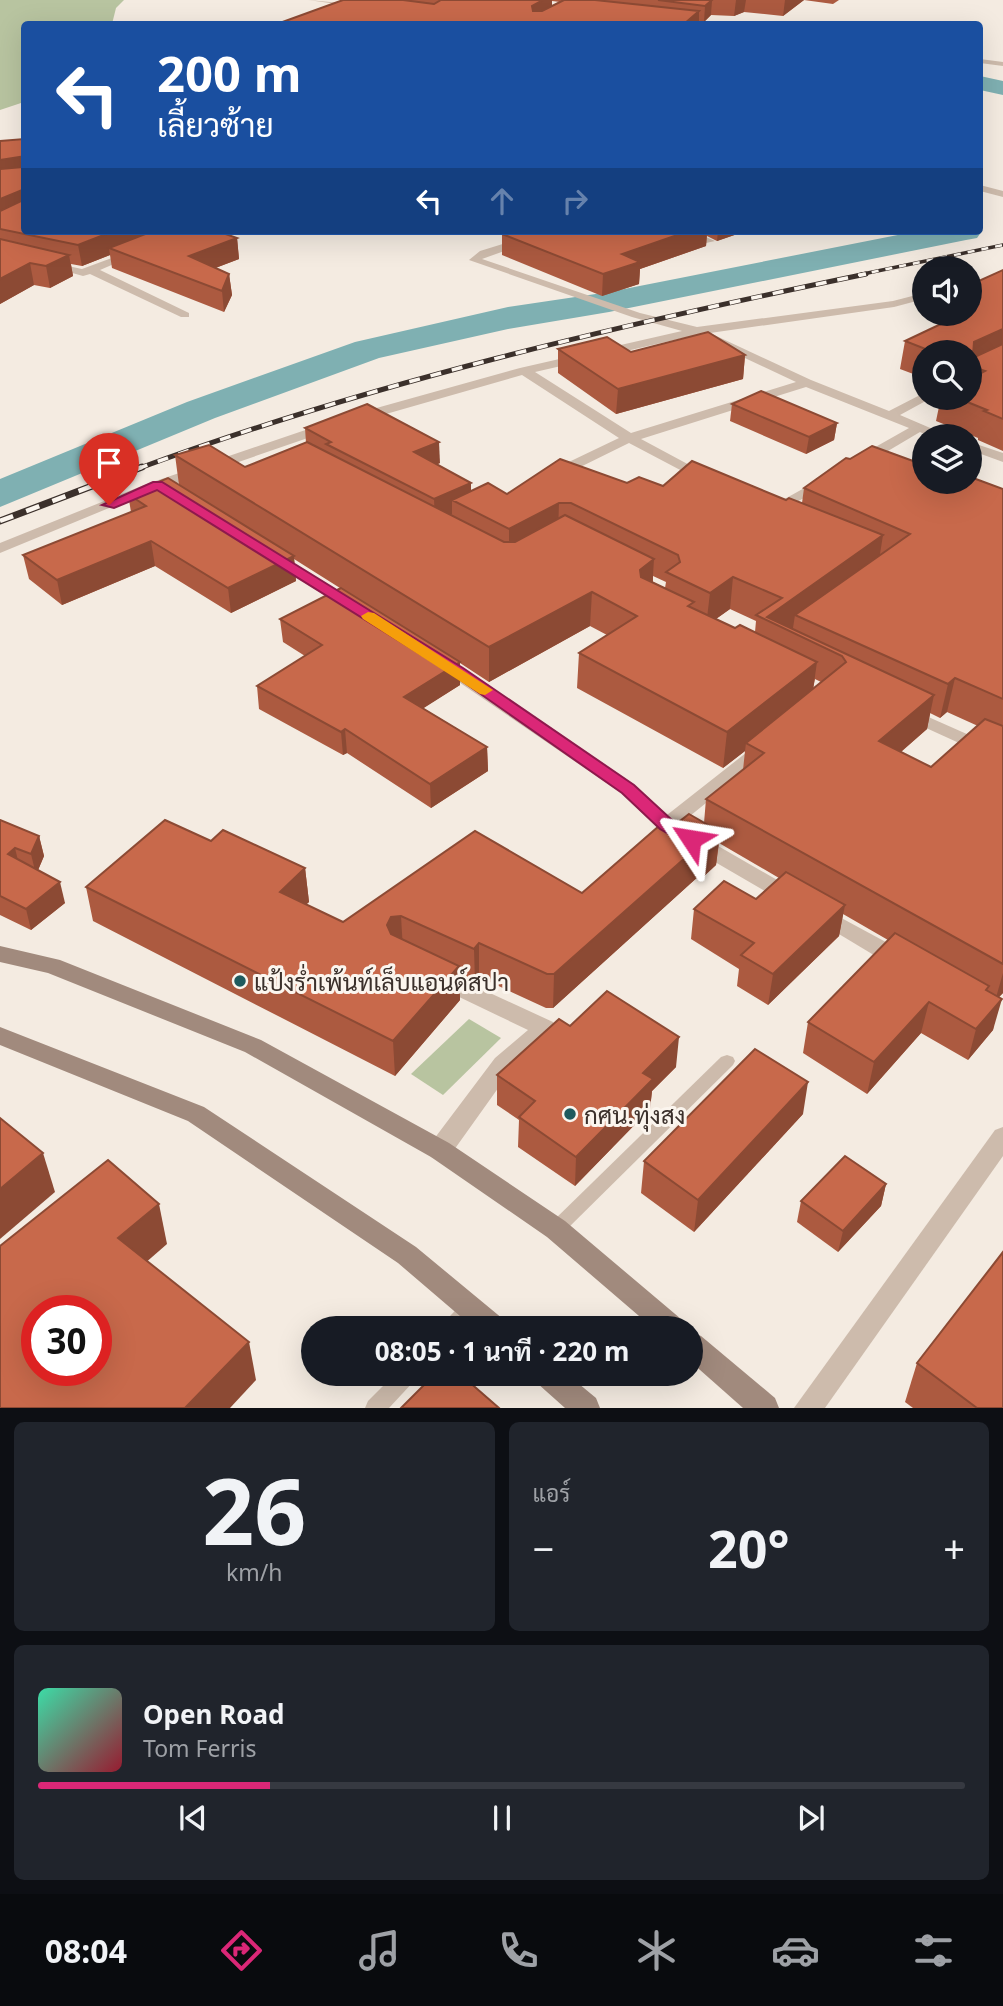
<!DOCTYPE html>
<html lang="th">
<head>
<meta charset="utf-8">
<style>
  :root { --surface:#171b24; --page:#20242c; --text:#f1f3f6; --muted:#9ea1a6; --line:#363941; --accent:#db2777 }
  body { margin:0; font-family:"Noto Sans",Sarabun,sans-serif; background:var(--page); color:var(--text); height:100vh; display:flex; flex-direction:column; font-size:26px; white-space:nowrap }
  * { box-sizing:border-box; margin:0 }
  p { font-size:23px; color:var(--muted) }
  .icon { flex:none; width:38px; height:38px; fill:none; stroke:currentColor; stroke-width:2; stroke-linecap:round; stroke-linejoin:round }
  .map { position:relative; height:1408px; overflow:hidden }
  .details { display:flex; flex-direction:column; gap:14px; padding:14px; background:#0d0f14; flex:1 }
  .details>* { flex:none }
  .guide { position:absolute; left:21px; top:21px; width:962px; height:214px; border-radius:7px; box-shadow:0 7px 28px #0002; background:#1a4fa0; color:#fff; overflow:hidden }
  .fabs { position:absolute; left:912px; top:256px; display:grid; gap:14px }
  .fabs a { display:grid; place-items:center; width:70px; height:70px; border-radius:50%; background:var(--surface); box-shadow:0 7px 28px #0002; font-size:35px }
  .speed { position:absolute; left:21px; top:1295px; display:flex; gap:14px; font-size:35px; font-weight:700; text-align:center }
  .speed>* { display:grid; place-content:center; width:91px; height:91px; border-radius:50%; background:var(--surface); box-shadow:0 7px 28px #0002; line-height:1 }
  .speed .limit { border:10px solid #d22; background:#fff; color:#111 }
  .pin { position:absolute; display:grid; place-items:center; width:60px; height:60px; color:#fff; margin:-72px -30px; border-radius:50% 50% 50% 0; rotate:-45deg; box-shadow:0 0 7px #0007 }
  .pin .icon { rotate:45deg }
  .me { position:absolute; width:77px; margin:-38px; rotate:303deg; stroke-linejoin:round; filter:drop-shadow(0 0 5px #0008) }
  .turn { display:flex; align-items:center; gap:24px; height:147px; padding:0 21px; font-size:32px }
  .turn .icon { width:91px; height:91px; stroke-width:2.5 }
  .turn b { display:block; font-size:49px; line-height:60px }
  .lanes { display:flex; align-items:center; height:66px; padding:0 21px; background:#0003; justify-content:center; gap:35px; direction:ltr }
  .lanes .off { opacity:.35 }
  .big { font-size:52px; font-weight:700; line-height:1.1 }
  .details .card { flex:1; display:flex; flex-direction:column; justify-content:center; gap:10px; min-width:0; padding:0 24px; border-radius:10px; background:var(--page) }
  .details .dial { align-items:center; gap:0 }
  .dial b { font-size:91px; line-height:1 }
  .song { display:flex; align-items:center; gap:21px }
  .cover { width:84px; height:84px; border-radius:10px; background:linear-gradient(135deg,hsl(160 70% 55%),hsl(350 70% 35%)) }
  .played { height:7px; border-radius:4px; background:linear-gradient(90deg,var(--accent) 25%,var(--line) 25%) }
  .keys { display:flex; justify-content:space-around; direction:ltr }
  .heat { display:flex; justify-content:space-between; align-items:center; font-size:38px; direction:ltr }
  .details .tiles { flex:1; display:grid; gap:14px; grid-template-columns:1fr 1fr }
  .card:last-child { grid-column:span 2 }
  .trip { position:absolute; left:301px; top:1316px; width:402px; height:70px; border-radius:35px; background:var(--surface); box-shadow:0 7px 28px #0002; font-weight:700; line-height:70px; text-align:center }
  .tab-bar { display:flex; height:112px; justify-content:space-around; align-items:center; background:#090b0e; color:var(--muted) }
  .tab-bar .icon { width:49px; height:49px }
  .tab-bar .active { color:var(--accent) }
  .tab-bar b { font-size:32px; color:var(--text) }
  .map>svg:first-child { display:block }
  .green { fill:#b8c4a0 }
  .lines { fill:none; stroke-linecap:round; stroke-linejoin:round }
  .river { fill:#7fb0b2; fill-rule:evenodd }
  .lane { fill:#cdbbac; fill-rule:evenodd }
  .street { fill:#cdbbac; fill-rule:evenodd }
  .secondary { fill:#a18a7d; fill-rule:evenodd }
  .rail-far2-casing { stroke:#3b302b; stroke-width:3.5 }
  .rail-far1-casing { stroke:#3b302b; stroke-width:5 }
  .rail-casing { stroke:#3b302b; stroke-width:7 }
  .rail-far2 { stroke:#fbf5ee; stroke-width:2.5; stroke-dasharray:7; stroke-linecap:butt }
  .rail-far1 { stroke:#fbf5ee; stroke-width:3.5; stroke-dasharray:11; stroke-linecap:butt }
  .rail { stroke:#fbf5ee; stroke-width:4.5; stroke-dasharray:14; stroke-linecap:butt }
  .wall { fill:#ac5a40; fill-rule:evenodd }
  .shaded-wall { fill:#8c4a34 }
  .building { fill:#c8694b; stroke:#8c4a34; stroke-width:2; fill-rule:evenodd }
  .route { fill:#db2777; stroke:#8e194d; stroke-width:2 }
  .slow { fill:#f59e0b }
  .poi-dot { fill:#1f5a5e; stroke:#fbf5ee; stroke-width:2.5 }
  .labels { text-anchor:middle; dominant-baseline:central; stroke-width:6; stroke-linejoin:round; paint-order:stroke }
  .near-poi-label { font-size:24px; fill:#3b302b; stroke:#fbf5ee; text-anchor:start }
</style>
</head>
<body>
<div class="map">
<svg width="1003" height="1408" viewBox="0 0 1003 1408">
  <rect width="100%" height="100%" fill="#f4ebe1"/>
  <g class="green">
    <polygon points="0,0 124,0 116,8 112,24 24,24 24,102 0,110"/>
    <polygon points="469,1019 501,1038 443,1095 411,1074"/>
  </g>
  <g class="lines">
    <g class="river">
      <polygon points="980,76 1003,81 1003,95 980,90"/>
      <polygon points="980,229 982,231 977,238 966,240 609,312 508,329 379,358 215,418 0,507 0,479 187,402 355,342 508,307 609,292 918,231"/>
    </g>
    <g class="lane">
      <polygon points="727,1055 733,1057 735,1061 733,1065 562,1234 556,1237 550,1234 547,1229 550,1224 721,1057"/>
      <path d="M471 1300 478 1302 480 1308 478 1314 464 1328H443C447 1317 460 1304 471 1300Z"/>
      <polygon points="395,1374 418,1374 415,1380 389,1408 365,1408 368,1401"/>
    </g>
    <g class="street">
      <polygon points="308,0 363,5 359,7"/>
      <polygon points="980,59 1003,62 1003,66 980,63"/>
      <polygon points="980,185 1003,191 1003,197 980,191"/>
      <path d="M544 231H560L482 259 640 313 697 327 893 301 924 293V299L894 307 710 333 811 380 889 411 922 394 924 397H933L900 415 949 436H929L920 432 866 464H856V458L909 428 806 387 641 439 708 475 710 478 703 482 629 443 560 477H550V471L619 438 522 375 365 420H355V414L520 368 682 331 632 317 469 260 480 251ZM696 335 796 382 631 433 535 372Z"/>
      <polygon points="677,231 692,231 715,241 706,243"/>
      <polygon points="128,252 137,254 100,270 189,313 189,317 181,317 90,274 83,276 44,265 49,262 82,269"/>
      <polygon points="326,423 331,424 331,430 169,486 169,492 155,489 0,553 0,543 144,485"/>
      <polygon points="970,442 1003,453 1003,462 970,450"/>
      <polygon points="824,477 831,481 829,484 777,513 772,514 765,510"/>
      <polygon points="277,554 282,556 359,605 357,608 345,608 272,562 269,559 272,556"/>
      <polygon points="440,656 635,785 667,815 756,745 768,745 771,749 768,753 680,824 798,892 801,897 798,902 784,902 660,830 621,793 434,665 432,661 434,657"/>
      <polygon points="908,708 1003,750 1003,763 902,717 899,713 902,709"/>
      <polygon points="821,907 908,954 911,960 908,966 900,968 892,966 814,919 811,914 814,909"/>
      <polygon points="438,969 553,1022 556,1028 511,1070 449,1157 440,1160 431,1157 428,1150 431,1143 495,1058 528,1030 430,983 427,977 430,971"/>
      <polygon points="1003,1127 1003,1156 825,1408 794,1408 995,1130"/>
    </g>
    <g class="secondary">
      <polygon points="0,946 60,960 261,1040 449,1143 565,1221 681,1319 685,1328 653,1328 547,1237 431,1157 245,1052 48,973 0,962"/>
      <polygon points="0,1027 204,1107 416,1247 503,1319 507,1328 474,1328 398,1263 188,1121 0,1045"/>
      <polygon points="691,1332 701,1336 775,1398 779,1408 743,1408 691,1362"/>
      <polygon points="533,1374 567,1374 596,1398 600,1408 565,1408 537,1383"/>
    </g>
    <defs>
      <polyline id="rail-far2" points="858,275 1003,245"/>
      <path id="rail-far1" d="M137 469C374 382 619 325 866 274"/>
      <polyline id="rail" points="0,521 142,467"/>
    </defs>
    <use href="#rail-far2" class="rail-far2-casing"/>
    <use href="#rail-far1" class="rail-far1-casing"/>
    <use href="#rail" class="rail-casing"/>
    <use href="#rail-far2" class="rail-far2"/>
    <use href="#rail-far1" class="rail-far1"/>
    <use href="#rail" class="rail"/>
  </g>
  <g class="wall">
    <path d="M344 0H839L833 4 804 0 783 16 744 12 734 16 711 15 704 22 699 21V24H277ZM552 1 560 2 552 6Z"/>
    <polygon points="0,141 24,231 151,231 237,238 239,259 215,268 229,274 232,295 224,312 112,268 110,255 82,266 71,264 73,276 50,288 34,285 0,304"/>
    <polygon points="511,231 746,231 717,241 707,236 706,246 640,269 639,284 602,296 502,255 502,234"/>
    <polygon points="1003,270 1003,451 978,440 978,438 936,421 941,397 970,397 970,352 924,352 924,378 900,369 905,341 955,317 955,313 970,313"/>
    <polygon points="558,349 631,352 745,355 743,379 616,414 558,373"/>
    <polygon points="732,404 837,423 834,440 806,454 730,421"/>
    <path d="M305 428 440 463 437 464 471 483V491L507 494 627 483 663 486 802 503 804 488 924 481 1003 489V993L999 997 993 1030 968 1060 921 1033 867 1094 803 1053 808 1022 888 940 843 914 839 936 768 1005 737 986 739 969 691 939 694 909 756 899 779 878 719 843 716 865 703 877 701 874 553 1008H546L479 977 475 983 459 976 460 1000 395 1076 93 921 86 887 211 841 305 868 309 902 306 904 343 922 582 893 676 824 704 823 706 799 743 770 745 751 723 768 577 688 579 653 607 635 590 626 489 682 460 663V685L423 708 487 747 488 771 431 808 347 753 343 755 259 709 257 686 305 656 283 642 280 619 340 588 294 559 296 581 231 613 155 566 62 605 29 579 23 555 131 512 128 494 179 485 175 455 245 467 306 443ZM653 576 666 582 665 588 653 582ZM730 609 756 621 755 632 735 628 716 619ZM815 679 821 682 813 689ZM947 712 978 726 931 767 901 752 927 729 930 713 940 718Z"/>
    <polygon points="0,820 39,836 44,856 38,870 65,903 31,930 0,915"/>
    <polygon points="570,1026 676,1067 652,1091 650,1109 575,1186 518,1147 519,1120 497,1105 497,1075"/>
    <polygon points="803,1114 694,1232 641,1193 644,1161"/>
    <polygon points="886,1184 881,1206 838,1252 797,1222 801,1201"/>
    <polygon points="917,1363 1003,1408 913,1408 905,1402"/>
  </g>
  <g class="shaded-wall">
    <polygon points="543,0 552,0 552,10 532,22 532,6"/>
    <polygon points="712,0 711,15 704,22 705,6"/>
    <polygon points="736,0 746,0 744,12 734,16"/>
    <polygon points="785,0 804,0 783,16"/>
    <polygon points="699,11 699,24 684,24"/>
    <polygon points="20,157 24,176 0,180 0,160"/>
    <polygon points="22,190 24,202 0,221 0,199"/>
    <polygon points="114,231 151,231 152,238 109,248 110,255 82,266 78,245"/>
    <polygon points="689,231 707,231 706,246 640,269 639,284 602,296 603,274 622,254"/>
    <polygon points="718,231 746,231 717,241"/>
    <polygon points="237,238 239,259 192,277 189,256"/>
    <polygon points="69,255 73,276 50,288 46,266"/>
    <polygon points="30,263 34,285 0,304 0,279"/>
    <polygon points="229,274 232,295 224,312 222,291"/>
    <polygon points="1003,329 1003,349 970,366 974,342"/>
    <polygon points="745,355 743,379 616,414 618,389"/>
    <polygon points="837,423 834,440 806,454 809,437"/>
    <polygon points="439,442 440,463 415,474 414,452"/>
    <polygon points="471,483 471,505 452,500 452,514 435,522 434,499"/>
    <polygon points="559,503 558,534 509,561 509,529"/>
    <polygon points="883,535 878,567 795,615 793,628 789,631 767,617"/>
    <polygon points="151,541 155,566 62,605 57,580"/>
    <polygon points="294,556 296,581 231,613 228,588"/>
    <polygon points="654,559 652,592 637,604 640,570"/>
    <polygon points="733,577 730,609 706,626 710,593"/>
    <polygon points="592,592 590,626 489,682 489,647"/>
    <polygon points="460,662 460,685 405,720 404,697"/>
    <polygon points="817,662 812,697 746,743 745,751 723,768 727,732"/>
    <polygon points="955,678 947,712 940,718 948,684"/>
    <polygon points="934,695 927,729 873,776 879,741"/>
    <polygon points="345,729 347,753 343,755 341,732"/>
    <polygon points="487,747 488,771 431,808 430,784"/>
    <polygon points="720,832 716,865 703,877 707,844"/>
    <polygon points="39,836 44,856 36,875 31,854"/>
    <polygon points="704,841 701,874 553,1008 554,974"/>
    <polygon points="15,848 20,869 8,854"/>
    <polygon points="305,868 309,902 284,926 280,892"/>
    <polygon points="60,882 65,903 31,930 26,909"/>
    <polygon points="845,905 839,936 768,1005 773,974"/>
    <polygon points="401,916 403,950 389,959 387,925 391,917"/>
    <polygon points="479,943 479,977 475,983 474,949"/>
    <polygon points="459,966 460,1000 395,1076 393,1041"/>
    <polygon points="1003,973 1003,993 995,1001"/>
    <polygon points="1002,999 993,1030 968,1060 976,1029"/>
    <polygon points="929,1002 921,1033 867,1094 874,1062"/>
    <polygon points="679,1037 676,1067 652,1091 650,1109 575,1186 576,1157 643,1073"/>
    <polygon points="808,1082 803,1114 694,1232 698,1200"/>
    <polygon points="43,1153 55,1192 0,1239 0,1189"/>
    <polygon points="886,1184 881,1206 838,1252 843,1231"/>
    <polygon points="159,1204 167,1244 128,1278 118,1238"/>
    <polygon points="249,1342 256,1380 230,1408 185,1408"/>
  </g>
  <g class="building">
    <polygon points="343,0 403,0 434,4 441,0 543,0 532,6 533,11 542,11 564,0 595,0 699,11 684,24 277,24"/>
    <polygon points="658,0 712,0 705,6"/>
    <polygon points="24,139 24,231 114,231 78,245 0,229 0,211 21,201 22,190 0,199 0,169 22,167 20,157 0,160 0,141"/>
    <polygon points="153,231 217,231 237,238 189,256 229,274 222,291 109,248"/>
    <polygon points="511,231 689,231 622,254 640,262 603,274 502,234"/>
    <polygon points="0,239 69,255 46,266 30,263 0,279"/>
    <polygon points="1003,270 1003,329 974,342 973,355 977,356 1003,344 1003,419 984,411 987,410 955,397 970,397 970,379 985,371 970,366 970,352 933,352 905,341 964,313 970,313 970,285"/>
    <polygon points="708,332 745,355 618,389 558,349 607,337 631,352"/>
    <polygon points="761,391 837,423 809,437 732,404"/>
    <polygon points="367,404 439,442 414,452 471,483 434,499 326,444 331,442 305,428"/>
    <polygon points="307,442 504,542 515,542 565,515 654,559 640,570 641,577 694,602 688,606 735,628 740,625 817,662 727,732 579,653 637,616 592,592 489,647 175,455 209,445 245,467"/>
    <polygon points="872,446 924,465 924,481 968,482 973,478 1003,489 1003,699 955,678 948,684 795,615 910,534 804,488 846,458 850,459"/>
    <polygon points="560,459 627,483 639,477 663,486 692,461 786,500 789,498 883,535 767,617 934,695 879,741 931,767 985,719 1003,726 1003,964 706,799 764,753 746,743 846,662 842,656 756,615 782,598 733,577 710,593 666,572 680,562 678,555 571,503 559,503 509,529 452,500 488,483 507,494"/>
    <polygon points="168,478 294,556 228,588 151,541 57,580 23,555 146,506 128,494"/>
    <polygon points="341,588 460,662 404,697 487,747 430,784 345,729 341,732 257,686 322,645 280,619"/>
    <polygon points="689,814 720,832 707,844 704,841 554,974 547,974 479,943 474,949 401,916 391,917 387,925 391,934 459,966 393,1041 86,887 165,820 211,841 223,830 305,868 280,892 343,922 475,831 582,893 667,819 676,824"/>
    <polygon points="0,820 39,836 31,854 15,848 8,854 60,882 26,909 0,896"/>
    <polygon points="786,872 845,905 773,974 741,955 754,943 694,909 724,881 756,899"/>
    <polygon points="895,933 989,986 986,990 1002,999 976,1029 929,1002 874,1062 808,1022"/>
    <polygon points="607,991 679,1037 643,1073 653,1079 576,1157 519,1117 535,1101 497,1075 559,1019 570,1026"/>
    <polygon points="755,1049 808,1082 698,1200 644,1161"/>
    <polygon points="0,1118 43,1153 0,1189"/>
    <polygon points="845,1156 886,1184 843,1231 801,1201"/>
    <path d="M108 1160 159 1204 118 1238 249 1342 185 1408H0V1246ZM37 1311H96V1370H37Z"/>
    <polygon points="1003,1252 1003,1408 977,1408 917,1363"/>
    <polygon points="435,1374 460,1374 499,1408 401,1408"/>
  </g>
  <polygon class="route" points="153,482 162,482 463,668 634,785 673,821 699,839 697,843 684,843 660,829 622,793 452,674 157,490 114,508 102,505"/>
  <polygon class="slow" points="368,612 374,613 493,690 485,695 480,694 363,619 361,616"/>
  <g class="poi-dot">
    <circle cx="240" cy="981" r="7"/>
    <circle cx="570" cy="1114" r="7"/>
  </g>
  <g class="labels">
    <g class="near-poi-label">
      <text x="254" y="981">แป้งร่ำเพ้นท์เล็บแอนด์สปา</text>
      <text x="584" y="1114">กศน.ทุ่งสง</text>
    </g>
  </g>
</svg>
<div class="fabs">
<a><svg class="icon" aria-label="sound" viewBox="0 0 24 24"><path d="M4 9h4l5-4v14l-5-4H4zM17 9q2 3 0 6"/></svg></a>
<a><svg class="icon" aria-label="search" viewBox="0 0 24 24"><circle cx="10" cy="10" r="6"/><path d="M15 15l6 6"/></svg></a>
<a><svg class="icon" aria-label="layers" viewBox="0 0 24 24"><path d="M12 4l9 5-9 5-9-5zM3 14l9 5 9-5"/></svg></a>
</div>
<div class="speed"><div class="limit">30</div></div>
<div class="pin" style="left:109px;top:505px;background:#d93025"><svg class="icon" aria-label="arrive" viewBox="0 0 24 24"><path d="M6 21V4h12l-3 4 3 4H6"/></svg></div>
<svg class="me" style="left:691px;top:839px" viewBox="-20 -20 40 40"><path d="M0-17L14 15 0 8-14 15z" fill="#db2777" stroke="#fff" stroke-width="4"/></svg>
<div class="trip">08:05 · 1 นาที · 220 m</div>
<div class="guide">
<div class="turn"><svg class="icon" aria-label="left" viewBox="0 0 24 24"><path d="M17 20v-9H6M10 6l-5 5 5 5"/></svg><div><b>200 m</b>เลี้ยวซ้าย</div></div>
<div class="lanes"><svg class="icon" aria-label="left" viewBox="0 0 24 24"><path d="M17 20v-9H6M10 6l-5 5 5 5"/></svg><svg class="icon off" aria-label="ahead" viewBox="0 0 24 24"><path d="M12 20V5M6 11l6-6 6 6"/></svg><svg class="icon off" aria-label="right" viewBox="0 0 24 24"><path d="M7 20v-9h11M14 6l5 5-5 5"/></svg></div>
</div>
</div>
<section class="details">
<div class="tiles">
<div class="card dial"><b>26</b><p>km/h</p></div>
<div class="card"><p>แอร์</p>
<div class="heat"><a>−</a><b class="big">20°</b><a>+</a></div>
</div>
<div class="card">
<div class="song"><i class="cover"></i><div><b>Open Road</b><p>Tom Ferris</p></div></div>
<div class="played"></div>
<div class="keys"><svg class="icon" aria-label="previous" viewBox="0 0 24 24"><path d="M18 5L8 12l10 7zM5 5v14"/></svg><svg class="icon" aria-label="pause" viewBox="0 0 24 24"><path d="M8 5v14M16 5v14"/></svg><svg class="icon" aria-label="next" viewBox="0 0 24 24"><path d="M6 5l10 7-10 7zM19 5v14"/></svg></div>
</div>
</div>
</section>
<nav class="tab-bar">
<b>08:04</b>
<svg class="icon active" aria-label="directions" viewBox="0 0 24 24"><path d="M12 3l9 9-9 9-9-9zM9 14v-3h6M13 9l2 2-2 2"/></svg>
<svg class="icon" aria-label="music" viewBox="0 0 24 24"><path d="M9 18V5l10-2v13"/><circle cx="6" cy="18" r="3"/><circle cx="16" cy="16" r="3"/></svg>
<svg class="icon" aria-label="phone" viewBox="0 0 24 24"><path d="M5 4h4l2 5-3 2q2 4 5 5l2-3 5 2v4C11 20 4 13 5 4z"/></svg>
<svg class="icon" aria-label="climate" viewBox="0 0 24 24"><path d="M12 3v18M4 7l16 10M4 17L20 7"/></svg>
<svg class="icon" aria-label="car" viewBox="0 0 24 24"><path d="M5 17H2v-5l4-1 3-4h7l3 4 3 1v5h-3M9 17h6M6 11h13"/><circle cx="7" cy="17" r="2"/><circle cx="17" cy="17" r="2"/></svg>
<svg class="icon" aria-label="filters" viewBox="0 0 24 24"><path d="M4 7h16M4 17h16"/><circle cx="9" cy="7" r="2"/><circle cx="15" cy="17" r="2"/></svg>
</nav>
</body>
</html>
